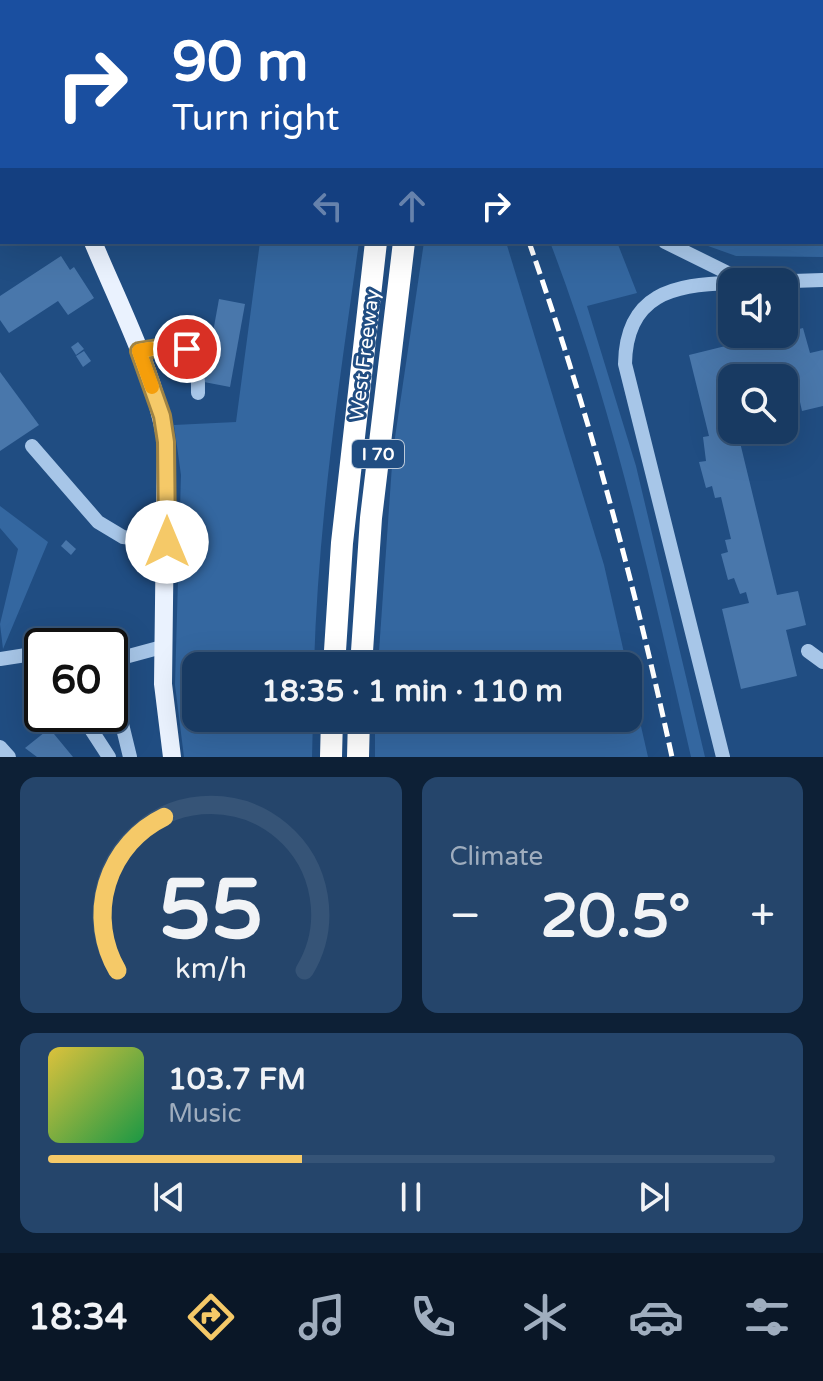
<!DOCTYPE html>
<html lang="en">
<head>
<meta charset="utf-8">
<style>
  :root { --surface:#183a62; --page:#25456b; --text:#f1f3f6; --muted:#9fadbe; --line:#365477; --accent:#f5c968 }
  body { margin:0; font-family:"Varela Round",sans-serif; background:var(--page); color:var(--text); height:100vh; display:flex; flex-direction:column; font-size:30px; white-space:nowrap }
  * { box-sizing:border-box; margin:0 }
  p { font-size:26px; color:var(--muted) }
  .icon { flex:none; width:44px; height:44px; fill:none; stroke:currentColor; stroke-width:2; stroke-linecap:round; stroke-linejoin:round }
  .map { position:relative; height:757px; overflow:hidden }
  .side { display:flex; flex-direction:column; gap:20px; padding:20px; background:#0d2036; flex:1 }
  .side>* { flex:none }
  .top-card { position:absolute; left:0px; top:0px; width:824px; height:244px; box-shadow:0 8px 32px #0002,0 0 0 2px var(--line); background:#1a4fa0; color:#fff; overflow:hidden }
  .buttons { position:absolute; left:718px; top:268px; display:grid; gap:16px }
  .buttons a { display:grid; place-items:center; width:80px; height:80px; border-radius:16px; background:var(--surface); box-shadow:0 8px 32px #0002,0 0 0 2px var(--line); font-size:40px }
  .speed { position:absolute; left:24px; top:628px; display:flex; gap:16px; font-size:40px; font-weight:700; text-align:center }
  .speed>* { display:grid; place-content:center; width:104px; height:104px; border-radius:50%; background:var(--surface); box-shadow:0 8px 32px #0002,0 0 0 2px var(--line); line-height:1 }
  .speed .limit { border:4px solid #111; border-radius:12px; background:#fff; color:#111 }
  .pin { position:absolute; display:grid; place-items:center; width:68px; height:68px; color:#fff; margin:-34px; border:4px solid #fff; border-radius:50%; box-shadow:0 2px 8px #0007 }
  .me { position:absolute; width:88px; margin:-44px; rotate:0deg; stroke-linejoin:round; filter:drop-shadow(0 0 6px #0008) }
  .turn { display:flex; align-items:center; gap:28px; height:168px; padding:0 40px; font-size:36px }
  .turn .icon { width:104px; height:104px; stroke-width:2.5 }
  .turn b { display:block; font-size:56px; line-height:68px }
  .lanes { display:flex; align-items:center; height:76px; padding:0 40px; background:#0003; justify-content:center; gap:40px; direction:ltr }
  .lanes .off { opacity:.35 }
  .big { font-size:60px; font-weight:700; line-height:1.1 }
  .side .card { flex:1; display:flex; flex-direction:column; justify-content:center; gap:12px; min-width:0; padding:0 28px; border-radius:16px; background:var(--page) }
  .side .dial { align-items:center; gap:0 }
  .dial svg { height:208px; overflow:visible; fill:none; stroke:var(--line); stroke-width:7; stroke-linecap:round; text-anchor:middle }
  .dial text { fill:var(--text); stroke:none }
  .song { display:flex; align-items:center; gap:24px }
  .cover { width:96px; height:96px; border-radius:12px; background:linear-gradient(135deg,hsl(50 70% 55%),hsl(140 70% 35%)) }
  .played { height:8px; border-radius:4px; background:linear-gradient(90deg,var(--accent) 35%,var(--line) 35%) }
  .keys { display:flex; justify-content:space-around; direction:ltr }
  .heat { display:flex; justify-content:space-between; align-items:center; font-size:44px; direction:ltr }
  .side .tiles { flex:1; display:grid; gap:20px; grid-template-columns:1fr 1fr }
  .card:last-child { grid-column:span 2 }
  .trip { position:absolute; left:182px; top:652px; width:460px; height:80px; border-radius:16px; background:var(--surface); box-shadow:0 8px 32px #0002,0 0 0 2px var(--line); font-weight:700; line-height:80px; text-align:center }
  .tab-bar { display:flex; height:128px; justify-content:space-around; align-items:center; background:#0a1727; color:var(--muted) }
  .tab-bar .icon { width:56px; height:56px }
  .tab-bar .current { color:var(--accent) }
  .tab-bar b { font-size:36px; color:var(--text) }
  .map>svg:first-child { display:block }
  .green { fill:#3467a0 }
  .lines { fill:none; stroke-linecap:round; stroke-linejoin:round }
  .stream { stroke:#9bc1ea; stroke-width:5 }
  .building { fill:#4977ab }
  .minor { stroke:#a7c6e8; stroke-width:14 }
  .major { stroke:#eaf2fe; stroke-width:18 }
  .highway { stroke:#fff; stroke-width:22 }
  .rail { stroke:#fff; stroke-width:5; stroke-dasharray:14 6; stroke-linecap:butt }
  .route-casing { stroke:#9f8344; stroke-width:20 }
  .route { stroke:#f5c968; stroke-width:14 }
  .slow { stroke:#f59e0b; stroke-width:14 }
  .labels { text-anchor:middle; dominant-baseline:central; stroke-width:6; stroke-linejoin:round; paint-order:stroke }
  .shield { fill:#204d82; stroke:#bccada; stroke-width:2 }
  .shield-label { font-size:18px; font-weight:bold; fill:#fff }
  .street-label { font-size:20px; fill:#fff; stroke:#204d82 }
</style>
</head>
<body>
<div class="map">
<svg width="823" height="757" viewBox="0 0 823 757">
  <rect width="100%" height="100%" fill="#204d82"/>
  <g class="green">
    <polygon points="263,0 395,0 394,2"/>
    <polygon points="462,0 823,0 823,257 736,256 697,242 822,242 822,2"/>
    <path d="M260 242H359C339 383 318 524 314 666H196V718H313L312 757H184L175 685 181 475 174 425 236 422Z"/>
    <polygon points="424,242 506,242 604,565 627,666 378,666 393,451"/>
    <path d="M550 242H617L637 293 587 306 636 466 705 757H691C651 583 614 409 550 242Z"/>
    <polygon points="0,506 48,542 3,649 0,624 18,549 0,528"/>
    <polygon points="628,669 648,757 375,757 375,718 628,718"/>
  </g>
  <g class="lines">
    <g class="stream">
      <polyline points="553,0 554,2"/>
      <polyline points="784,242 823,242"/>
    </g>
  </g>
  <g class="building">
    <polygon points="61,256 70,270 74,267 94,298 68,315 58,301 9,333 0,320 0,296"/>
    <polygon points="219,299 245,304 230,387 204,382"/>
    <polygon points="797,322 799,329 803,328 810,353 823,350 823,406 802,411 794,375 732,378 732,390 728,391 732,430 737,430 777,595 798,591 806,625 786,630 797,676 741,689 722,609 749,603 746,592 740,594 734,578 728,580 721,554 728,552 725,540 731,539 721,497 715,498 712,486 706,488 699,462 706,461 703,437 709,436 689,355 754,339 753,334 784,334 784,325"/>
    <polygon points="78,342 84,349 76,355 71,347"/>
    <polygon points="84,351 91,361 83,367 76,356"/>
    <polygon points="0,372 39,425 0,451"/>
    <polygon points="66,540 76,549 71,555 61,546"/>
    <polygon points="50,728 54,734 73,757 37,757 25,748"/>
  </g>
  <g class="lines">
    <g class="minor">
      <polyline points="67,2 70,0"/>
      <polyline points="181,2 183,0"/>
      <polyline points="0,25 2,24"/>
      <polyline points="665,242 746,282"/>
      <polyline points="761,282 823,280"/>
      <path d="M139 351C185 343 199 341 198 393"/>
      <polyline points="32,446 98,522 123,537 167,542"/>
      <polyline points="808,651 823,662"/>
      <polyline points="110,656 125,657 162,647"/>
      <polyline points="0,659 39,653"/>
      <polyline points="110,675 130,757"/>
      <polyline points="81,714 109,757"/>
      <polyline points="0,747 9,757"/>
      <path d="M723 757 625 364C626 294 674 284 732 283"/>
    </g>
    <g class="major">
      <polyline points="0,56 2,59"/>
      <path d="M93 242C120 307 155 373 166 442L163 684 172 757"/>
    </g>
    <g class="highway">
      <polyline points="412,2 412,0"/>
      <polyline points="443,2 443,0"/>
      <polyline points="334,666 342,543 376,242"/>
      <polyline points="361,666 371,518 404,242"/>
      <polyline points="331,757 332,718"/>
      <polyline points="358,757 359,718"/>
    </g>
    <g class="rail">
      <polyline points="436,0 436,2"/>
      <path d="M529 242C588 410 634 582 672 757"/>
    </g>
  </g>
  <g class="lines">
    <defs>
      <polyline id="route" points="167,542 166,442 162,416 139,351 176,345 187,349"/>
    </defs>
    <use href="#route" class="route-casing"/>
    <use href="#route" class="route"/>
    <polyline class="slow" points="150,349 139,351 152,387"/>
  </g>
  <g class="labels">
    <rect class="shield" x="352" y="440" width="52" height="28" rx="6"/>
    <g class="shield-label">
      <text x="378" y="454">I 70</text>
    </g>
    <g class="street-label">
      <text transform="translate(365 355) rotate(-83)">West Freeway</text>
    </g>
  </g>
</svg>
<div class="buttons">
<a><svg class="icon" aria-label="sound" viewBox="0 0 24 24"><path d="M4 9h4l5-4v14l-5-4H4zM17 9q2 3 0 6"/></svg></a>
<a><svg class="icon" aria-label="search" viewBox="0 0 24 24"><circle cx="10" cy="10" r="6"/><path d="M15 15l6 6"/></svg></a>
</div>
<div class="speed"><div class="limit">60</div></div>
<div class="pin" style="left:187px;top:349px;background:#d93025"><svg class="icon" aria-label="arrive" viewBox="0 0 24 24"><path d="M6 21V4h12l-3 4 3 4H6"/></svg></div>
<svg class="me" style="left:167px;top:542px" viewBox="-20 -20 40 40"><circle r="19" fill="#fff"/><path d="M0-13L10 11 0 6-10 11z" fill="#f5c968"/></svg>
<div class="trip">18:35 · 1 min · 110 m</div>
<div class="top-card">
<div class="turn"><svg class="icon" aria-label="right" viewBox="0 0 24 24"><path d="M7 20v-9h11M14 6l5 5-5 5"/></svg><div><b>90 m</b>Turn right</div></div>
<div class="lanes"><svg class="icon off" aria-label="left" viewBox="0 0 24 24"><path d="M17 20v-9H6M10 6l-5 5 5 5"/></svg><svg class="icon off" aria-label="ahead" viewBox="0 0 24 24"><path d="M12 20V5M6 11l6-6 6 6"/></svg><svg class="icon" aria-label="right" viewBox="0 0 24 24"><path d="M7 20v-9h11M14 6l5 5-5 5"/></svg></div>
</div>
</div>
<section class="side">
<div class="tiles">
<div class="card dial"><svg viewBox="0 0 100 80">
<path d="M14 69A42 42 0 1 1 86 69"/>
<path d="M14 69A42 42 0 0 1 32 10" stroke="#f5c968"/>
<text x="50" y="56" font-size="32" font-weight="700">55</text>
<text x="50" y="72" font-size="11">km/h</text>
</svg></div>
<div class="card"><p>Climate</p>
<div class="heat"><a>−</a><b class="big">20.5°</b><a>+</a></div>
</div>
<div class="card">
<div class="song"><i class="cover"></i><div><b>103.7 FM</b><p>Music</p></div></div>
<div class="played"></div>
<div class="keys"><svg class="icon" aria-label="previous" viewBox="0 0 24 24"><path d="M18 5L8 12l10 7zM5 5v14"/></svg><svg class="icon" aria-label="pause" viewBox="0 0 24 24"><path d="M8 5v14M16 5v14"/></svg><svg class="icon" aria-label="next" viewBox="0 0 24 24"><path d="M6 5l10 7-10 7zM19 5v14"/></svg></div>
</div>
</div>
</section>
<nav class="tab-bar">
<b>18:34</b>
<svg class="icon current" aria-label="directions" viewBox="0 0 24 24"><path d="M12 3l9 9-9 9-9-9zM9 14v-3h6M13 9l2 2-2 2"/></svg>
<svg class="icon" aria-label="music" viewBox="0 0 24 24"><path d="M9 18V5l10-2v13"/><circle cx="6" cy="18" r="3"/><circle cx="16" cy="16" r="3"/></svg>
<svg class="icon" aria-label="phone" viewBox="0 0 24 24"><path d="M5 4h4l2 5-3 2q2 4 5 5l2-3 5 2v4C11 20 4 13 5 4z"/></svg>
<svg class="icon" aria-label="climate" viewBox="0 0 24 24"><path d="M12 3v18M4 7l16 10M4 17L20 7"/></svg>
<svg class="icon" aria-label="car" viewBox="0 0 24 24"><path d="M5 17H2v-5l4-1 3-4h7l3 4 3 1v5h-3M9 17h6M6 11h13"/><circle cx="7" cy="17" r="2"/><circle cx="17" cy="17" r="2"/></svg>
<svg class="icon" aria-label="filters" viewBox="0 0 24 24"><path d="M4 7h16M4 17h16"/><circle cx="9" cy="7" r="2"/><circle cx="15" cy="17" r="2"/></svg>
</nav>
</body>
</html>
